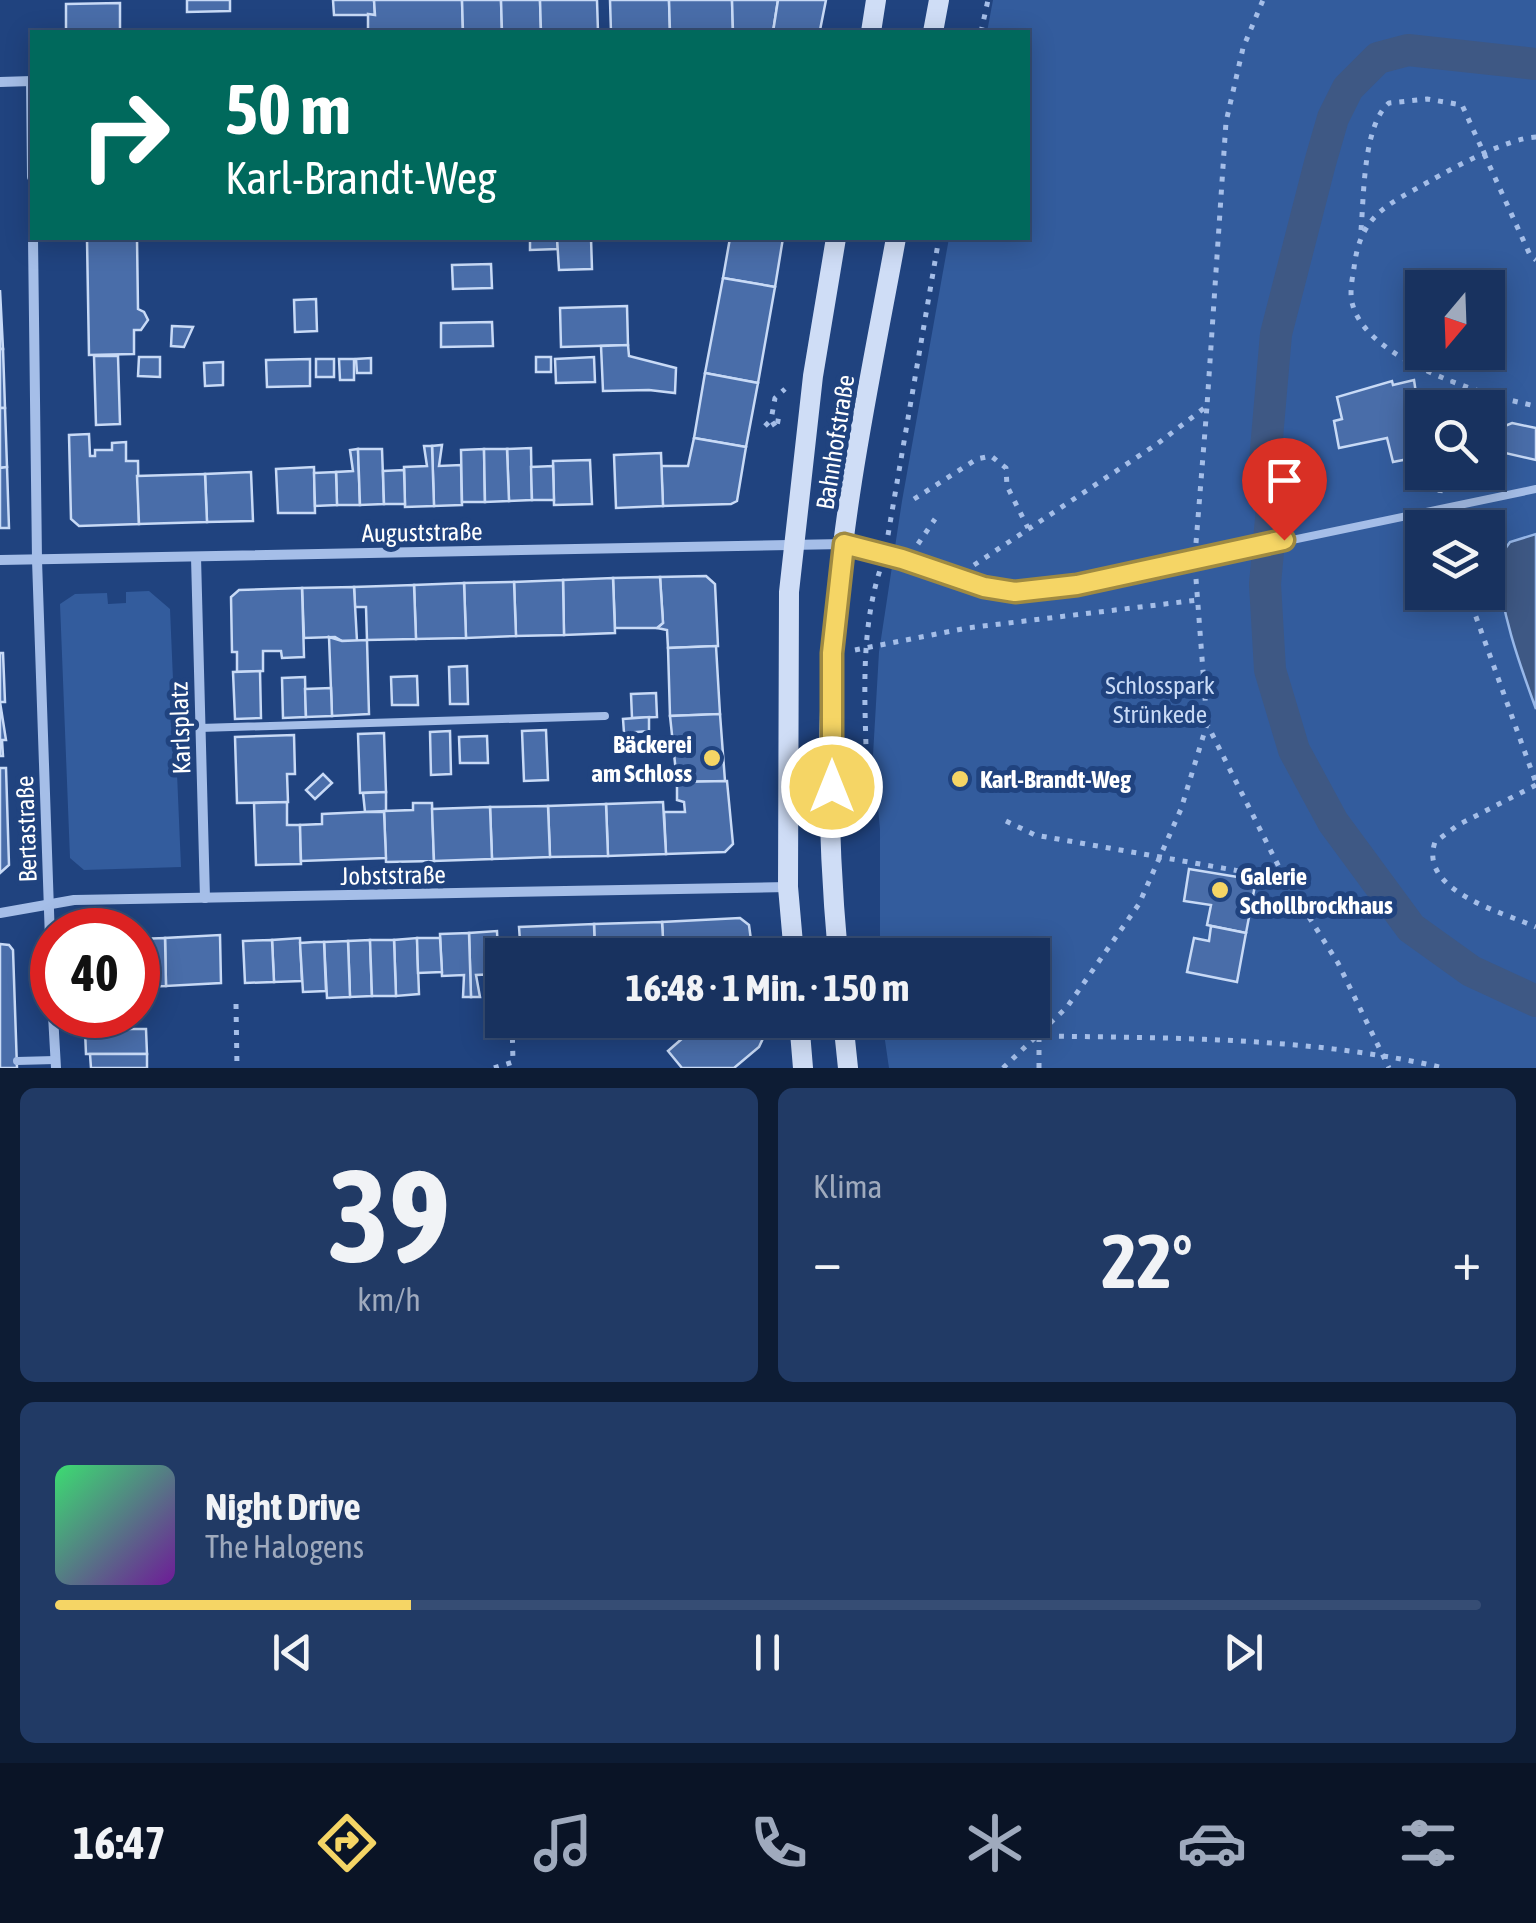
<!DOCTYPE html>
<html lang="de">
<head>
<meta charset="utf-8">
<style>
  :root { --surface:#18325f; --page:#213a65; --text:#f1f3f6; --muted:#9faabd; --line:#364d74; --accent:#f5d565 }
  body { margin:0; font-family:"Asap Condensed",sans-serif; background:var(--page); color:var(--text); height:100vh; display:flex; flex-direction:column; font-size:38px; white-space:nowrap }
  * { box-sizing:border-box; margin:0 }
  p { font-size:32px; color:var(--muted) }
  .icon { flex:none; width:55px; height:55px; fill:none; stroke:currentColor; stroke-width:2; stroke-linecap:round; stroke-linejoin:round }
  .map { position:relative; height:1068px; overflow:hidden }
  .panel { display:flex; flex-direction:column; gap:20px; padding:20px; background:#0d1c34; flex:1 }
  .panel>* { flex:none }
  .banner { position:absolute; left:30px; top:30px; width:1000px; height:210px; border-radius:0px; box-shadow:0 5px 25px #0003,0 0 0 2px var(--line); background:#00695c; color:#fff; overflow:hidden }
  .needle { width:65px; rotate:199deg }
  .buttons { position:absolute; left:1405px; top:270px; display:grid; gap:20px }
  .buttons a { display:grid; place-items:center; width:100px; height:100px; border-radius:0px; background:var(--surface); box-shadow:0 5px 25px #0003,0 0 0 2px var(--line); font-size:50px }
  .speed { position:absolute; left:30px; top:908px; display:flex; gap:20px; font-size:50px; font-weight:700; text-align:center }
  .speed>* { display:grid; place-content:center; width:130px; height:130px; border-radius:50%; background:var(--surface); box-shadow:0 5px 25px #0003,0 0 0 2px var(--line); line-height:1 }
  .speed .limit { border:15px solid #d22; background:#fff; color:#111 }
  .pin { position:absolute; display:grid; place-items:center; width:85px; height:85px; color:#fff; margin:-102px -42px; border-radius:50% 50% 50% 0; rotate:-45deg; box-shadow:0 0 10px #0007 }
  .pin .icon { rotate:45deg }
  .me { position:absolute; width:110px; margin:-55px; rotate:0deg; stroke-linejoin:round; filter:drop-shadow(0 0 8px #0008) }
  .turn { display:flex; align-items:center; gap:35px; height:210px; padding:0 30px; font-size:45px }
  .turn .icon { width:130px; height:130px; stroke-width:2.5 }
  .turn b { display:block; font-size:70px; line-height:85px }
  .big { font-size:75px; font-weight:700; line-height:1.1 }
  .panel .tile { flex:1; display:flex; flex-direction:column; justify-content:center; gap:15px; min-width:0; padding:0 35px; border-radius:15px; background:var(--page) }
  .panel .dial { align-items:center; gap:0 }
  .dial b { font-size:130px; line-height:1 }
  .song { display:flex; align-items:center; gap:30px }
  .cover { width:120px; height:120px; border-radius:15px; background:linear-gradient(135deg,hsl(140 70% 55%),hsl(280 70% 35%)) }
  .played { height:10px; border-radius:5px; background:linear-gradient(90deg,var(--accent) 25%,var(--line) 25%) }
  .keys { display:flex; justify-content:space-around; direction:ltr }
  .heat { display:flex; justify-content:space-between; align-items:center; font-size:55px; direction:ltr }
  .panel .tiles { flex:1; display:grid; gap:20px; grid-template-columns:1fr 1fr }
  .tile:last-child { grid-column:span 2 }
  .trip { position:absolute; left:485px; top:938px; width:565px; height:100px; border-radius:0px; background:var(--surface); box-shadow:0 5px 25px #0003,0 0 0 2px var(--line); font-weight:700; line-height:100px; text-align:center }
  .menu { display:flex; height:160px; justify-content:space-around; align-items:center; background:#0a1426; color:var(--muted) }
  .menu .icon { width:70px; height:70px }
  .menu .selected { color:var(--accent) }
  .menu b { font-size:45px; color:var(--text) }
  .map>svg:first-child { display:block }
  .green { fill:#335c9d; fill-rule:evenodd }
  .water { fill:#3e5884; stroke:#98b8e9; stroke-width:2.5 }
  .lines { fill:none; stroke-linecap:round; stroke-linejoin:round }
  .canal { stroke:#3e5884; stroke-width:32 }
  .building { fill:#496da9; stroke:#c8daf6; stroke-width:2.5 }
  .path { stroke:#a5bee8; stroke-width:5; stroke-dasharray:5 8; stroke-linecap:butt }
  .lane { stroke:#a5bee8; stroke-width:8 }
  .street { stroke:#a5bee8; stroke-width:10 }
  .secondary { stroke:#cfddf6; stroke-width:20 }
  .route-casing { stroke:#9f8a42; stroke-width:25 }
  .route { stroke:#f5d565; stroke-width:18 }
  .poi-dot { fill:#f5d565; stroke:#20437f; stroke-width:4 }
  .labels { text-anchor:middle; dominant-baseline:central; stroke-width:10; stroke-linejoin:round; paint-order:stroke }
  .street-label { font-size:25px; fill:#fff; stroke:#20437f }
  .park-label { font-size:25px; fill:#c8daf6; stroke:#20437f }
  .poi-label { font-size:25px; font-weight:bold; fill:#fff; stroke:#20437f; text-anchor:start }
</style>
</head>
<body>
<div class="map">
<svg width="1536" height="1068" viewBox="0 0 1536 1068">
  <rect width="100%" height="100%" fill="#20437f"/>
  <g class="green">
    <path d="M993 0H1536V1068H889L882 1020H1032V955H880V829L873 755 879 652 902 501 949 238H1028V32H987ZM1422 288H1488V352H1422ZM1422 408H1488V472H1422ZM1422 528H1488V592H1422Z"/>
    <polygon points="149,591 170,609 181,867 84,870 70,858 60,604 75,594 107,593 108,604 126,603 126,592"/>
  </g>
  <path class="water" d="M1536 534V709C1518 660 1501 612 1497 560L1510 542Z"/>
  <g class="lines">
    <polyline class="canal" points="1536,64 1408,50 1378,58 1348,88 1333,118 1320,163 1276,334 1265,461 1272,508 1265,584 1270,670 1294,750 1333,822 1411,928 1471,971 1536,1001"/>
  </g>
  <g class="building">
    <polygon points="187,0 230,0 230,11 187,12"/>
    <polygon points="333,0 374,0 375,15 334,15"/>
    <polygon points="374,0 462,0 463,32 368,32 368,14 375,15"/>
    <polygon points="462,0 501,0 502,32 463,32"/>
    <polygon points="501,0 540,0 541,32 502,32"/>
    <polygon points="540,0 597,0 598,32 541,32"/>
    <polygon points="610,0 669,0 670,32 611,32"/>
    <polygon points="669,0 732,0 733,32 670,32"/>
    <polygon points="732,0 778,0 773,32 733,32"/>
    <polygon points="778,0 826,0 820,30 773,32"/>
    <polygon points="120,3 120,32 66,32 66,4"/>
    <polygon points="137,238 138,309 144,312 148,320 141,330 134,330 134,354 89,355 87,239"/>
    <polygon points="530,238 557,238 558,249 530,250"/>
    <polygon points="557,238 591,238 592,269 559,270"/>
    <polygon points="730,238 783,238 775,287 723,278"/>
    <polygon points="491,264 492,288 453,289 452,265"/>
    <polygon points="723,278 775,287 758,383 705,373"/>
    <polygon points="0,290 3,349 0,349"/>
    <polygon points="316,299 317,331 295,332 294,300"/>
    <polygon points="627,306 628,345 561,347 560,308"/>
    <polygon points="492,322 493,346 441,347 441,323"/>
    <polygon points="172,326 193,327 184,347 171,346"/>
    <polygon points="628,345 629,356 676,368 675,393 649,390 603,391 601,346"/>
    <polygon points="0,349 3,349 5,408 0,408"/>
    <polygon points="94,356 118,356 120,424 96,425"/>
    <polygon points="139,357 160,357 160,377 138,376"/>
    <rect x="536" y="357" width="15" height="15"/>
    <polygon points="594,357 595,382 556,383 555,359"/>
    <polygon points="371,358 371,373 357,373 356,359"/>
    <polygon points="310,359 310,386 267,387 266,360"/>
    <rect x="316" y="359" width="18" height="18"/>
    <polygon points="339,359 354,359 354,380 340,380"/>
    <polygon points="223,362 223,385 205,386 204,363"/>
    <polygon points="705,373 758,383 746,447 694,438"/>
    <polygon points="1414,380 1422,433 1408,436 1413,458 1393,462 1387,438 1339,448 1334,421 1342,419 1337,397 1392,381 1393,385"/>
    <polygon points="0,408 5,408 7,467 0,468"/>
    <polygon points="1512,423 1536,428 1536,460 1505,453 1497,442 1500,428"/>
    <polygon points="89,434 90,456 95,456 95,450 112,450 112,443 126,442 126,461 138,461 139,524 79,526 71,519 69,435"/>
    <polygon points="694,438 746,447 737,501 731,504 663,506 661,466 688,466"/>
    <polygon points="442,445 439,466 461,465 462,505 434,506 432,446"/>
    <polygon points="424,446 432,446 434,506 405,507 404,467 427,466"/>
    <polygon points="531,448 532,500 509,501 507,449"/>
    <polygon points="358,449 360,505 337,505 336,472 353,471 350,450"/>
    <polygon points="358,449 382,449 384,504 360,505"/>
    <polygon points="484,449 485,502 462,502 461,450"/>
    <polygon points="484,449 507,449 509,501 485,502"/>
    <polygon points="661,453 663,506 616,508 614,455"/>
    <polygon points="590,460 592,504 554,505 553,461"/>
    <polygon points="553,466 554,500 532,500 531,467"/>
    <polygon points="7,467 9,528 0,528 0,468"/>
    <polygon points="314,467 315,513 278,513 276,469"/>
    <polygon points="404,470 405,504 384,504 383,471"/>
    <polygon points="251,472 253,521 207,522 205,474"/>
    <polygon points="336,472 337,505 315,506 314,473"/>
    <polygon points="205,474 207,522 139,524 137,476"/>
    <polygon points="706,576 715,584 718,646 668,648 667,630 657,628 663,623 660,577"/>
    <polygon points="660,577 663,623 657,628 615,628 613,578"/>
    <polygon points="613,578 615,633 564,635 563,580"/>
    <polygon points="563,580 564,635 516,636 514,582"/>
    <polygon points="514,582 516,636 466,638 464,583"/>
    <polygon points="464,583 466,638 416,639 414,585"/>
    <polygon points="414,585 416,639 367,640 366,607 355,607 354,587"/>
    <polygon points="354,587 357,641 342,641 335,637 304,638 302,588"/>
    <polygon points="302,588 304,657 282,658 281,651 263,651 263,671 237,672 237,652 232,652 231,597 239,590"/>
    <polygon points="329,637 342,641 367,640 369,714 332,716"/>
    <polygon points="716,646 720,714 670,716 668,648"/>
    <polygon points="0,653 3,653 5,702 0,702"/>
    <polygon points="467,666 468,704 450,704 449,667"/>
    <polygon points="260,671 261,718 235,719 233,672"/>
    <polygon points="417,676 418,705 392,705 391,677"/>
    <polygon points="305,677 306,717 283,718 282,678"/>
    <polygon points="331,688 332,716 306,717 305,689"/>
    <polygon points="656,693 657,717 632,718 631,694"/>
    <polygon points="0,702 6,740 2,740 3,756 0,756"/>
    <polygon points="720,714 725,781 677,782 670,716"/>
    <polygon points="649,717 649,731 624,733 623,719"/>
    <polygon points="546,730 548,780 524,781 522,731"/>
    <polygon points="450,731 451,774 431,775 430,732"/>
    <polygon points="384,733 386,792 360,793 358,734"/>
    <polygon points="294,735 295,774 287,774 288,802 237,803 235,737"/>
    <polygon points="487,736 488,763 460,763 459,737"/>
    <polygon points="0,768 6,768 9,865 0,873"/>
    <polygon points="323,774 332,783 315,799 306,790"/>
    <polygon points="727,781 733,844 725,852 666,854 664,812 685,812 684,802 677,800 677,782"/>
    <polygon points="386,792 386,811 365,812 363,793"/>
    <polygon points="287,802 287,825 300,825 301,864 256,865 254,803"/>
    <polygon points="663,802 666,854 608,856 606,804"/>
    <polygon points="413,803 432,803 434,861 386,862 384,811 413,810"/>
    <polygon points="606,804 608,856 550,857 548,806"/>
    <polygon points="548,806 550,857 492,859 490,807"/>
    <polygon points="490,807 492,859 434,861 432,809"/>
    <polygon points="365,812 384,812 386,858 301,861 300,825 322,824 322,814"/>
    <polygon points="1189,869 1256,880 1246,933 1207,925 1211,905 1184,901"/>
    <polygon points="740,918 749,925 753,955 664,955 662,922"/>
    <polygon points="662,922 664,955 595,955 594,924"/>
    <polygon points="594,924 595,955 521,955 519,927"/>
    <polygon points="1211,926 1246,933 1237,982 1187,972 1194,938 1209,941"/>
    <polygon points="497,931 499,974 476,975 480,997 471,997 469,933"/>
    <polygon points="469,933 471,997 463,997 464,975 442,976 440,934"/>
    <polygon points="220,935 221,983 166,986 165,938"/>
    <polygon points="165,938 166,986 138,987 138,939"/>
    <polygon points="300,938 302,981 274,982 272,940"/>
    <polygon points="417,938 419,994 396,996 394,940"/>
    <polygon points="417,938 440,938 442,972 418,973"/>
    <polygon points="272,940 274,982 245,983 243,941"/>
    <polygon points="370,940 372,996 350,997 348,941"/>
    <polygon points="370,940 394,940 396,996 372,996"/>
    <polygon points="348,941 350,997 327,998 324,942"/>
    <polygon points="315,942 324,942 326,991 303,992 300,943"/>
    <polygon points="0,944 9,945 13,950 17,1068 0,1068"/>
    <polygon points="701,1020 763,1020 765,1034 759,1047 734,1068 682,1068 668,1051 692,1030 686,1029 688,1022 700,1025"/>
    <polygon points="123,1029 146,1029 147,1054 86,1054 85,1030"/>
    <polygon points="90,1054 147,1054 147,1068 91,1068"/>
  </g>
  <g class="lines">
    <g class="path">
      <polyline points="981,32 988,0"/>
      <path d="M1536 137C1509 138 1454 167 1430 181 1387 205 1360 215 1354 268 1352 280 1349 295 1353 306 1369 361 1485 396 1536 406"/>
      <path d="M1361 230C1364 196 1363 125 1389 103L1427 99 1462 105 1530 255 1536 260"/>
      <polyline points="1449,408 1453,380"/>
      <polyline points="765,426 771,420 787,423"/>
      <polyline points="775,426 771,420 775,398 785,389"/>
      <polyline points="1440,493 1442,472"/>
      <polyline points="914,499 977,459 991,456 1006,468 1007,486 1028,528"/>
      <polyline points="1488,534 1503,546"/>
      <polyline points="888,535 939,238"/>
      <polyline points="1196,543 1207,406"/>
      <polyline points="918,544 935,519"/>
      <polyline points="974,565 1157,444 1207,406 1226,122 1243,48 1263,0"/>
      <polyline points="1196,579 1207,724 1285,879 1338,963 1389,1068"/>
      <polyline points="1467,592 1536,783"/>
      <polyline points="855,650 967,628 1198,600"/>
      <polyline points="856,772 866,794"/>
      <path d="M1536 785 1458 825 1435 842C1418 891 1502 912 1536 927"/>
      <path d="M867 796C867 722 857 642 880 570"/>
      <polyline points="1006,821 1035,835 1285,879"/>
      <polyline points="236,1004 237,1068"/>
      <polyline points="494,1068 513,1062 512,1020"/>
      <polyline points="1003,1068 1067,1007 1139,904 1181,809 1207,724"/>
      <path d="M1039 1068V1036C1174 1038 1311 1037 1444 1068"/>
    </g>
    <g class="lane">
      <polyline points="845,544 902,559 984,587 1015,592 1077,585 1536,489"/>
      <polyline points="200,728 605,716"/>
      <polyline points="17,1061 55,1060"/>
    </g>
    <g class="street">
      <polyline points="31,81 32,177"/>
      <polyline points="0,82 32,81"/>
      <polyline points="33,238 37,560 52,998"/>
      <polyline points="196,557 205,898"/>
      <polyline points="0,560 844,544"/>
      <polyline points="0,913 74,900 788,887"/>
      <polyline points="53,1015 56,1068"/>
    </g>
    <g class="secondary">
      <polyline points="871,32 876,0"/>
      <polyline points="933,32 939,0"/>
      <polyline points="794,955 788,887 789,592 813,376 836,238"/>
      <path d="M838 955C829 855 826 751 833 651 841 512 871 374 896 238"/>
      <polyline points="799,1020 803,1068"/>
      <polyline points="843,1020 848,1068"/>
    </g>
  </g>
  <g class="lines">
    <defs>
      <polyline id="route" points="832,787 832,653 844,544 902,559 984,587 1015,592 1077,585 1284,540"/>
    </defs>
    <use href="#route" class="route-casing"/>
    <use href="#route" class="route"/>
  </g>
  <g class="poi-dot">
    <circle cx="712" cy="758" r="10"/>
    <circle cx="960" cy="779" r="10"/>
    <circle cx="1220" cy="890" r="10"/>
  </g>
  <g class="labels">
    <g class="street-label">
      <text transform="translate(835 442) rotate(-81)">Bahnhofstraße</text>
      <text transform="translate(422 532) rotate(-1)">Auguststraße</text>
      <text transform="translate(180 728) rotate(-92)">Karlsplatz</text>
      <text transform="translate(26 829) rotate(-92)">Bertastraße</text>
      <text transform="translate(393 875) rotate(-1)">Jobststraße</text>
    </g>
    <g class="park-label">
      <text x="1160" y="685">Schlosspark<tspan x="1160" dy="29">Strünkede</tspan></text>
    </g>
    <g class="poi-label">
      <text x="692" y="744" text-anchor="end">Bäckerei<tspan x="692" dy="29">am Schloss</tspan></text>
      <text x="980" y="779">Karl-Brandt-Weg</text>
      <text x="1240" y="876">Galerie<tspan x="1240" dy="29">Schollbrockhaus</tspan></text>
    </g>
  </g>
</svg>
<div class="buttons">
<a><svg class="needle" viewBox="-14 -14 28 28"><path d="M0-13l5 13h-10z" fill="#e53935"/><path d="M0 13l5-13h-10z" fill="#9faabd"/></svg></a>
<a><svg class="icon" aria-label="search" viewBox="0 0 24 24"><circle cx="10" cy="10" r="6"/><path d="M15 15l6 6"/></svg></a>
<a><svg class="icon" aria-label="layers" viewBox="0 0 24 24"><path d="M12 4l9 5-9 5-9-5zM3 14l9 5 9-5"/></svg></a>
</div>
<div class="speed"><div class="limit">40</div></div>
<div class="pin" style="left:1284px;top:540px;background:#d93025"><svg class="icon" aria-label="arrive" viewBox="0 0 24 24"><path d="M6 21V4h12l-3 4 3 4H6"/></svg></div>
<svg class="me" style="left:832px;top:787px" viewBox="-20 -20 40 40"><circle r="17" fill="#f5d565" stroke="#fff" stroke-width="3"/><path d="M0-11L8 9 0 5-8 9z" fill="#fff"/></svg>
<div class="trip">16:48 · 1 Min. · 150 m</div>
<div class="banner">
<div class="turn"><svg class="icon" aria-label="right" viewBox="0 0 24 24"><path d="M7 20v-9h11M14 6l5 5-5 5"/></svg><div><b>50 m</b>Karl-Brandt-Weg</div></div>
</div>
</div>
<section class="panel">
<div class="tiles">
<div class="tile dial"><b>39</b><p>km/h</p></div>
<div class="tile"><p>Klima</p>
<div class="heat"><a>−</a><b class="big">22°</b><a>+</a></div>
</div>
<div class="tile">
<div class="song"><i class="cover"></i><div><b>Night Drive</b><p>The Halogens</p></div></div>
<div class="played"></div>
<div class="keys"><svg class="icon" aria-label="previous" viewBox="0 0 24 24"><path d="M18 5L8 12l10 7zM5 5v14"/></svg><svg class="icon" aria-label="pause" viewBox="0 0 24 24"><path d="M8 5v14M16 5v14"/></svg><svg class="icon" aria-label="next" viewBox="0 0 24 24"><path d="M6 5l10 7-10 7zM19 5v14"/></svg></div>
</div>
</div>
</section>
<nav class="menu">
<b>16:47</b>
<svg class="icon selected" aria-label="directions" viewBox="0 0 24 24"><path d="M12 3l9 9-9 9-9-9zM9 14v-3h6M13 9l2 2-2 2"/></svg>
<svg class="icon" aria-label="music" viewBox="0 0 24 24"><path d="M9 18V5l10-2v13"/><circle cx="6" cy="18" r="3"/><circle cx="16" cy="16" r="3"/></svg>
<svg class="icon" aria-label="phone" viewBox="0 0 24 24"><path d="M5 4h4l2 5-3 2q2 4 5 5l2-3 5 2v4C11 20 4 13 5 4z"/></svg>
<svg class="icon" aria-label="climate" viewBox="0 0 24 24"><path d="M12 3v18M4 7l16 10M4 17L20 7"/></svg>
<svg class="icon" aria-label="car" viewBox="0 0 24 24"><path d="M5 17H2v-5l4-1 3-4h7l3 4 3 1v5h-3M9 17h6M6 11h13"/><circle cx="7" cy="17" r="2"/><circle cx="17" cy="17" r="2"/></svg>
<svg class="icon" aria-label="filters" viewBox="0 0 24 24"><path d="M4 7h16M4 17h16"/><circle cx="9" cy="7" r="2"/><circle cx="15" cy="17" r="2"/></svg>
</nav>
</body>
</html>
